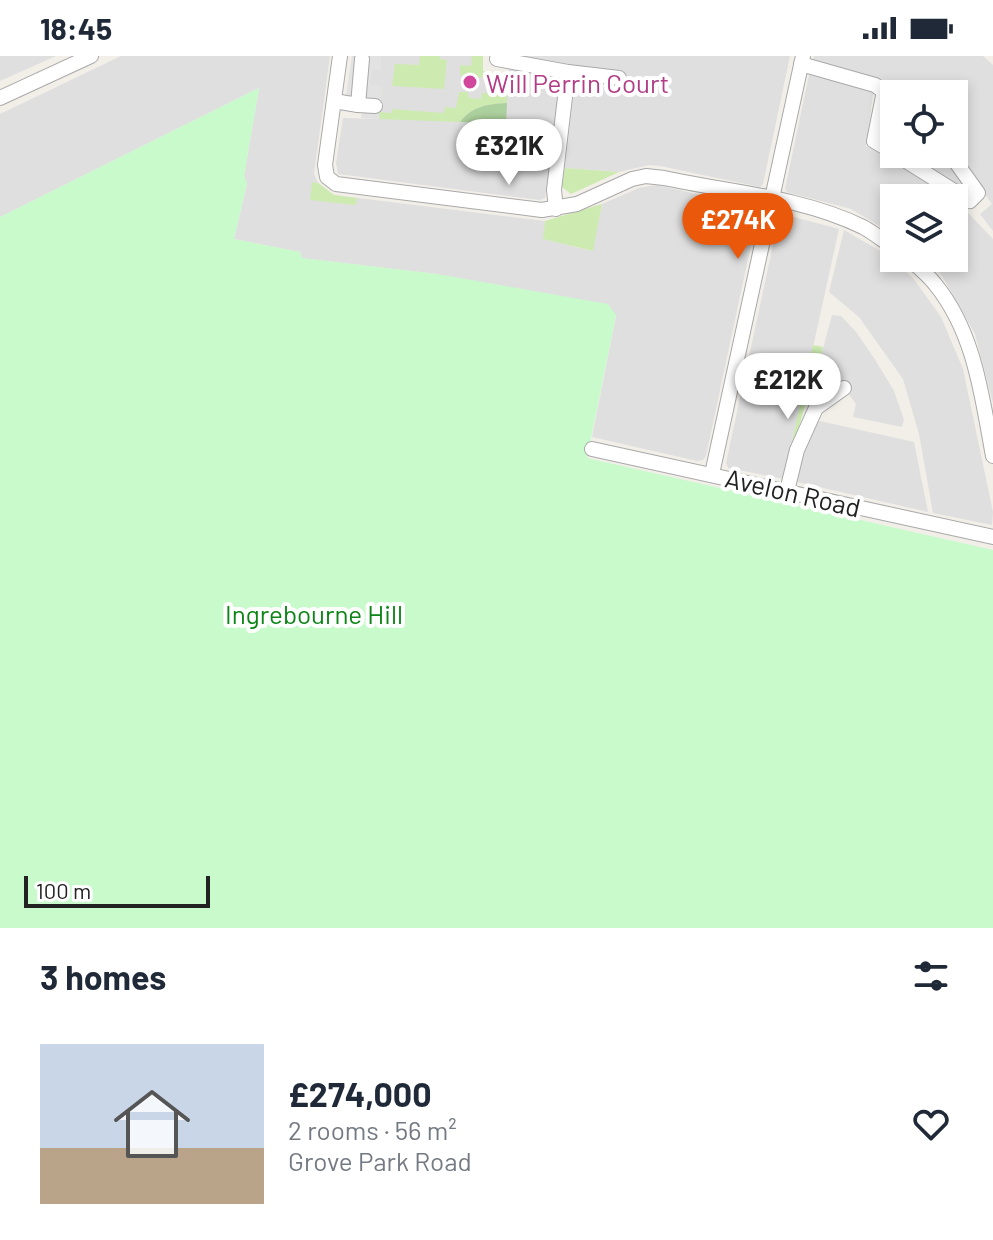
<!DOCTYPE html>
<html lang="en">
<head>
<meta charset="utf-8">
<style>
  :root { --surface:#fff; --page:#f2f2f3; --text:#1f2937; --muted:#747a83; --accent:#ea580c }
  body { margin:0; font-family:Barlow,sans-serif; background:var(--page); color:var(--text); height:100vh; display:flex; flex-direction:column; font-size:30px; white-space:nowrap }
  * { box-sizing:border-box; margin:0 }
  p { font-size:26px; color:var(--muted) }
  .icon { flex:none; width:44px; height:44px; fill:none; stroke:currentColor; stroke-width:2; stroke-linecap:round; stroke-linejoin:round }
  .map { position:relative; height:872px; overflow:hidden }
  .side { display:flex; flex-direction:column; background:var(--surface); flex:1 }
  .side>* { flex:none }
  .buttons { position:absolute; left:880px; top:24px; display:grid; gap:16px }
  .buttons a { display:grid; place-items:center; width:88px; height:88px; border-radius:0px; background:var(--surface); box-shadow:0 4px 12px #0003; font-size:40px }
  .scale { position:absolute; left:24px; bottom:20px; width:186px; box-sizing:border-box; padding-left:8px; border:4px solid #222; border-top:0; font-size:22px; line-height:28px; white-space:nowrap; color:#222; -webkit-text-stroke:6px #fff; paint-order:stroke }
  .price { position:absolute; translate:-50% -68px; padding:0 18px; border-radius:28px; background:#fff; color:#222; font-size:26px; line-height:52px; filter:drop-shadow(0 2px 4px #0008) }
  .price::after { content:''; position:absolute; left:50%; top:48px; width:24px; height:18px; margin-left:-12px; background:inherit; clip-path:polygon(0 0,100% 0,50% 100%) }
  .price.current { background:var(--accent); color:#fff }
  ul { padding:0; list-style:none }
  li { display:flex; align-items:center; gap:24px; height:200px; padding:0 40px }
  li span { display:grid; place-items:center; flex:none; width:224px; height:160px; border-radius:0px; color:#555 }
  li>.icon { margin-inline-start:auto }
  span .icon { width:96px; height:96px; fill:#fffc; stroke-width:1 }
  li b { font-size:34px }
  h2 { display:flex; justify-content:space-between; align-items:center; height:96px; padding:0 40px; font-size:34px }
  .status { display:flex; justify-content:space-between; align-items:center; height:56px; padding:0 40px; background:var(--surface); direction:ltr }
  .status svg { height:22px; fill:currentColor }
  .map>svg:first-child { display:block }
</style>
</head>
<body>
<div class="status"><b>18:45</b><svg viewBox="0 0 49 12"><path d="M0 12V9h3v3zM5 12V6h3v6zM10 12V3h3v9zM15 12V0h3v12zM26 1h20v11H26zM47 4h2v5h-2z"/></svg></div>
<div class="map">
<svg width="993" height="872" viewBox="0 0 993 872">
  <rect width="100%" height="100%" fill="#f2efe9"/>
  <!-- residential -->
  <g fill="#e0dfdf">
    <path d="M 0,0 L 56,0 L 0,25 Z"/>
    <path d="M 121,0 L 330,0 L 314,118 L 318,127 L 334,139 L 545,165 L 544,183 L 592,195 L 602,148 L 639,132 L 657,129 L 754,151 L 758,156 L 706,400 L 703,404 L 697,405 L 592,381 L 616,260 L 437,218 L 301,202 L 300,196 L 234,183 L 247,128 L 244,120 L 259,32 L 0,161 L 0,58 Z"/>
    <path d="M 381,0 L 483,0 L 483,15 L 508,20 L 509,13 L 556,19 L 561,25 L 545,142 L 540,144 L 338,118 L 336,107 L 343,62 L 379,63 L 382,31 L 369,30 L 372,14 L 380,14 Z"/>
    <path d="M 511,0 L 790,0 L 763,128 L 760,131 L 660,110 L 649,109 L 619,116 L 565,112 L 574,34 L 583,28 L 623,33 L 624,17 Z"/>
    <path d="M 814,0 L 983,0 L 993,9 L 993,175 L 980,158 L 992,148 L 954,95 L 954,38 L 895,38 L 812,7 Z"/>
    <path d="M 810,14 L 874,32 L 866,90 L 952,140 L 993,183 L 993,347 L 975,278 L 941,218 L 923,202 L 954,202 L 954,142 L 894,142 L 894,179 L 851,153 L 787,136 L 785,133 Z"/>
    <path d="M 905,98 L 944,98 L 970,136 Z"/>
    <path d="M 782,158 L 839,173 L 784,423 L 728,412 L 726,407 L 779,161 Z"/>
    <path d="M 844,174 L 887,199 L 913,222 L 941,261 L 963,313 L 993,456 L 992,469 L 933,457 L 919,378 L 903,323 L 859,261 L 829,236 Z"/>
    <path d="M 832,259 L 841,260 L 856,276 L 874,302 L 894,335 L 904,364 L 902,371 L 853,361 L 856,348 L 831,314 L 818,311 Z"/>
    <path d="M 820,365 L 914,386 L 928,456 L 793,425 L 809,372 Z"/>
  </g>
  <!-- grass -->
  <g fill="#cdebb0">
    <path d="M 420,0 L 440,0 L 440,3 L 447,4 L 444,33 L 392,30 L 395,8 L 419,9 Z"/>
    <path d="M 472,0 L 483,0 L 483,15 L 508,20 L 507,47 C 488,48 472,50 460,66 L 379,63 L 379,56 L 392,57 L 392,53 L 444,57 L 445,51 L 456,52 L 459,36 L 468,36 L 469,42 L 481,43 L 482,37 L 494,38 L 494,23 L 460,19 L 460,9 L 471,10 Z"/>
    <path d="M 565,112 L 619,116 L 571,138 L 562,131 Z"/>
    <path d="M 312,126 L 318,127 L 334,139 L 357,142 L 356,149 L 310,144 Z"/>
    <path d="M 602,148 L 593,195 L 543,183 L 545,165 Z"/>
    <path d="M 813,289 L 823,291 L 819,311 L 831,314 L 835,331 L 816,346 L 821,327 L 812,325 L 784,423 Z"/>
  </g>
  <!-- forest -->
  <path fill="#add19e" d="M 507,47 L 506,68 L 460,66 C 472,50 488,48 507,47 Z"/>
  <!-- park -->
  <path fill="#c8facc" d="M 259,32 L 244,120 L 247,127 L 234,183 L 300,196 L 302,202 L 437,218 L 608,248 L 616,259 L 587,402 L 993,494 L 993,872 L 0,872 L 0,161 Z"/>
  <!-- parking -->
  <path fill="#e2e2e2" d="M 352,0 L 381,0 L 380,14 L 372,14 L 369,29 L 382,31 L 379,63 L 361,62 L 362,53 L 344,52 Z"/>
  <g fill="none" stroke-linecap="round" stroke-linejoin="round">
    <defs>
      <g id="minor">
        <path d="M 340,0 L 325,109 L 327,121 L 336,128 L 542,154 L 577,148 L 632,123 L 646,120 L 664,122 C 729,136 802,141 863,171 C 874,177 884,185 894,192"/>
        <path d="M 498,0 L 497,3 L 568,16 L 619,22"/>
        <path d="M 801,8 L 875,29 L 894,43"/>
        <path d="M 884,35 L 874,85 L 894,97"/>
        <path d="M 0,42 L 91,0"/>
        <path d="M 334,45 L 358,49 L 362,3"/>
        <path d="M 358,49 L 375,50"/>
        <path d="M 895,98 L 970,145 L 978,137 L 950,98"/>
        <path d="M 556,153 L 554,134 L 568,16"/>
        <path d="M 908,202 C 917,210 928,219 935,228 C 975,277 982,341 993,400"/>
        <path d="M 592,393 L 993,481"/>
        <path d="M 712,418 L 803,0"/>
        <path d="M 787,435 L 797,394 L 816,352 L 844,332"/>
      </g>
    </defs>
    <!-- minor casing -->
    <use href="#minor" stroke="#a9a9a9" stroke-width="16"/>
    <!-- minor -->
    <use href="#minor" stroke="#fff" stroke-width="14"/>
  </g>
  <!-- markers -->
  <circle fill="#d1479c" stroke="#fff" stroke-width="3" cx="470" cy="26" r="8"/>
  <g text-anchor="middle" dominant-baseline="central" stroke-width="8" stroke-linejoin="round" paint-order="stroke">
    <!-- hotel labels -->
    <g font-size="26" fill="#b23c85" stroke="#fff" text-anchor="start">
      <text x="486" y="26">Will Perrin Court</text>
    </g>
    <!-- street labels -->
    <g font-size="26" fill="#222" stroke="#fff">
      <text transform="translate(793 436) rotate(13)">Avelon Road</text>
    </g>
    <!-- park labels -->
    <g font-size="26" fill="#0c8416" stroke="#fff">
      <text x="314" y="557">Ingrebourne Hill</text>
    </g>
  </g>
</svg>
<div class="buttons">
<a><svg class="icon" aria-label="locate" viewBox="0 0 24 24"><circle cx="12" cy="12" r="6"/><path d="M12 2v4M12 18v4M2 12h4M18 12h4"/></svg></a>
<a><svg class="icon" aria-label="layers" viewBox="0 0 24 24"><path d="M12 4l9 5-9 5-9-5zM3 14l9 5 9-5"/></svg></a>
</div>
<div class="scale">100 m</div>
<b class="price" style="left:509px;top:131px">£321K</b>
<b class="price current" style="left:738px;top:205px">£274K</b>
<b class="price" style="left:788px;top:365px">£212K</b>
</div>
<section class="side">
<h2>3 homes<svg class="icon" aria-label="filters" viewBox="0 0 24 24"><path d="M4 7h16M4 17h16"/><circle cx="9" cy="7" r="2"/><circle cx="15" cy="17" r="2"/></svg></h2>
<ul>
<li><span style="background:linear-gradient(#c9d6e8 65%,#b9a48a 0)"><svg class="icon" aria-label="home" viewBox="0 0 24 24"><path d="M3 11l9-7 9 7M6 9v11h12V9"/></svg></span><div><b>£274,000</b><p>2 rooms · 56 m²</p><p>Grove Park Road</p></div><svg class="icon" aria-label="heart" viewBox="0 0 24 24"><path d="M12 20l-8-8c-3-5 5-10 8-4 3-6 11-1 8 4z"/></svg></li>
</ul>
</section>
</body>
</html>
